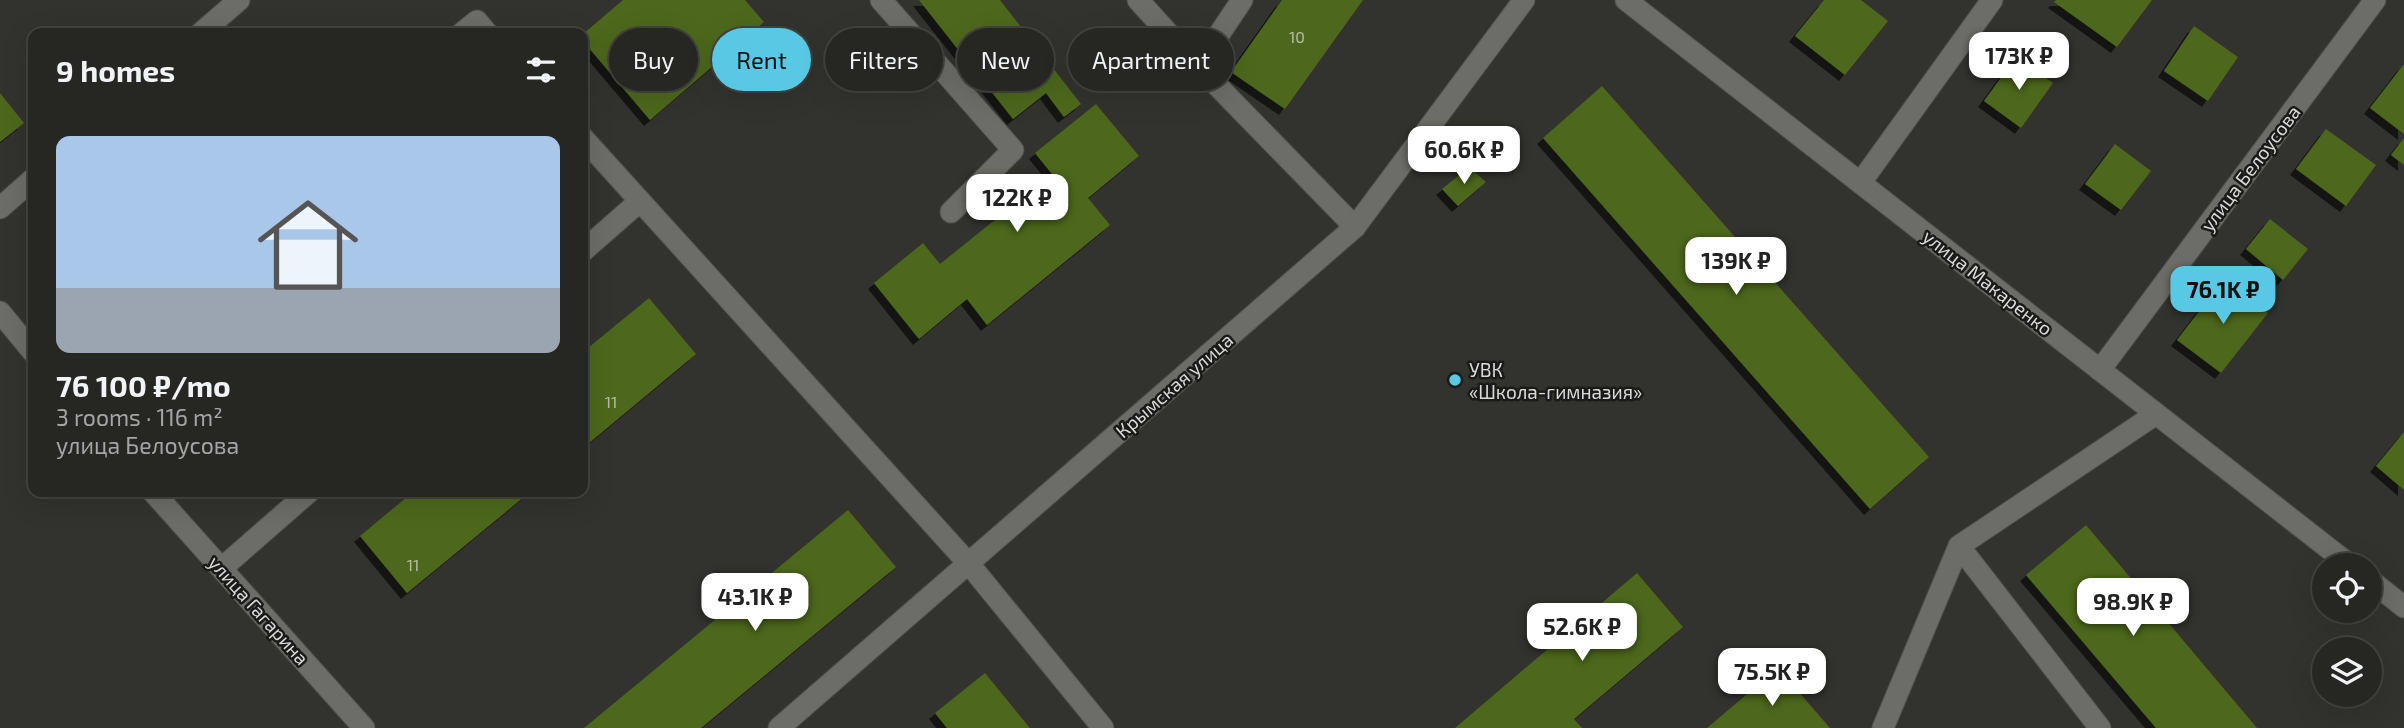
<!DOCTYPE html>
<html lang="en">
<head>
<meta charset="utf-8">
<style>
  :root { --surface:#262622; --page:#32322f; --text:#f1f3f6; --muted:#a4a5a5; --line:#424340; --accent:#59c8e4 }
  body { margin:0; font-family:"Exo 2",sans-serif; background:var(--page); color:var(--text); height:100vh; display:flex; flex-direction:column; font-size:26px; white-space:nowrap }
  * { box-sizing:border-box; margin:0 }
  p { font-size:23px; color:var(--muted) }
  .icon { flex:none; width:38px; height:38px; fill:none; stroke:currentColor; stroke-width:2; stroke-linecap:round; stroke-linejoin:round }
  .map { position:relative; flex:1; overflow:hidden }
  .panel { position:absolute; left:28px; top:28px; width:560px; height:469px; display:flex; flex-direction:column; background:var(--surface); border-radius:14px; box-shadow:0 7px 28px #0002,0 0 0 2px var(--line) }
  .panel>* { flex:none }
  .guide { position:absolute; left:609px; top:28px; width:665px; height:63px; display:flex; gap:14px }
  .controls { position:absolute; left:2312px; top:553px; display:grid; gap:14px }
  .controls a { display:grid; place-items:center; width:70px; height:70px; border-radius:50%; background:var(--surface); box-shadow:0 7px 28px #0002,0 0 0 2px var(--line); font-size:35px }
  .price { position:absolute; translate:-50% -60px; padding:0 16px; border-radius:14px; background:#fff; color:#222; font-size:23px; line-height:46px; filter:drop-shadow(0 2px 4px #0008) }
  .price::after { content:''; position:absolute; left:50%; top:42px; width:21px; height:16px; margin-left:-10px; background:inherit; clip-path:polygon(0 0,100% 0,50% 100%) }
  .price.current { background:var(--accent); color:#111 }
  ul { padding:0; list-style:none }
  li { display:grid; align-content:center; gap:14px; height:371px; padding:0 28px }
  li+li { border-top:2px solid var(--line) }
  li span { display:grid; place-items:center; height:217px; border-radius:14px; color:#555 }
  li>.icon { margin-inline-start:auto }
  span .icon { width:126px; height:126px; fill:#fffc; stroke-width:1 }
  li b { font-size:30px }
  h2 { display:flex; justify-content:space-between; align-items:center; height:84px; padding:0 28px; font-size:30px }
  .pill { padding:0 24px; border-radius:32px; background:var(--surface); box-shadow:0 7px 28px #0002,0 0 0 2px var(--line); font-size:24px; line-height:63px }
  .pill.current { background:var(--accent); color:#111 }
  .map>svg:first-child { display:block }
</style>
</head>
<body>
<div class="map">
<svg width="2404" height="728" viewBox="0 0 2404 728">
  <defs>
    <filter id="shadow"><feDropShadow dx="-6" dy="6" stdDeviation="0" flood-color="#0009"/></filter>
  </defs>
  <rect width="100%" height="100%" fill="#32322e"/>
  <!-- building -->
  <g fill="#4d671b" filter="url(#shadow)">
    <path d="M 623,0 L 745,0 L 764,22 L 650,120 L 583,41 L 583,34 Z"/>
    <path d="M 919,0 L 1000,0 L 1081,104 L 1064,117 L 1046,93 L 1013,119 Z"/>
    <path d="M 1282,0 L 1363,0 L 1285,109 L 1231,72 Z"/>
    <path d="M 1824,0 L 1861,0 L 1888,21 L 1845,75 L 1795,36 Z"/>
    <path d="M 2056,0 L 2152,0 L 2117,47 L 2054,2 Z"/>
    <path d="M 2194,26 L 2238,57 L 2208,101 L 2164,71 Z"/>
    <path d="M 2016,57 L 2053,83 L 2021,128 L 1984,101 Z"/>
    <path d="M 2404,64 L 2404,134 L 2370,108 Z"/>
    <path d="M 1602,86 L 1929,457 L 1870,509 L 1543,138 Z"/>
    <path d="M 0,93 L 24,123 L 0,142 Z"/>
    <path d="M 1096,104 L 1139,156 L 1088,198 L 1110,225 L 987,325 L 967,299 L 919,339 L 874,283 L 923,243 L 940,264 L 1052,174 L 1035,153 Z"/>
    <path d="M 2326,129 L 2376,165 L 2346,206 L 2296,169 Z"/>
    <path d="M 2404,138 L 2404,165 L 2391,155 Z"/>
    <path d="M 2115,144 L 2151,171 L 2121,210 L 2085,184 Z"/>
    <path d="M 1469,167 L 1486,182 L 1458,206 L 1442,189 Z"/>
    <path d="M 2270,219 L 2308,249 L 2283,280 L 2246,249 Z"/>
    <path d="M 2224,279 L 2268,313 L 2221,373 L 2177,340 Z"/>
    <path d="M 649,298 L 696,354 L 583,448 L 583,352 Z"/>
    <path d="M 2404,432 L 2404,490 L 2376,466 Z"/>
    <path d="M 413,492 L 530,492 L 407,593 L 360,536 Z"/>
    <path d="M 848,510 L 896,567 L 701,728 L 584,728 Z"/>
    <path d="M 2086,525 L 2257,728 L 2156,728 L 2026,575 Z"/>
    <path d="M 1637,573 L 1683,627 L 1574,719 L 1582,728 L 1455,728 Z"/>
    <path d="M 1778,668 L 1830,728 L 1707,728 Z"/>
    <path d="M 985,673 L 1030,728 L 947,728 L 935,713 Z"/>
  </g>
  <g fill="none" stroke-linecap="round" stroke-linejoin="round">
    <defs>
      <g id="minor">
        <path d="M 881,0 L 1013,150 L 951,212"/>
        <path d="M 1138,0 L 1198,66 L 1355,227"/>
        <path d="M 1626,0 L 2350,565"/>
        <path d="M 201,33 L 239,0"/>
        <path d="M 462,33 L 477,21 L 487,33"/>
        <path d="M 1198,66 L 1242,0"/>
        <path d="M 583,138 L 969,564 L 1103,728"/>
        <path d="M 1861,182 L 1992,0"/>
        <path d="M 0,208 L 33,179"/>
        <path d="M 583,251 L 640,201"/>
        <path d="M 0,312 L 33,352"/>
        <path d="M 2100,370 L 2375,0"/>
        <path d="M 153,492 L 364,728"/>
        <path d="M 1959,546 L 2100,728"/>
        <path d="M 222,568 L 309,492"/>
        <path d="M 2370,580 L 2404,607"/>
        <path d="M 779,728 L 1355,227 L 1524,0"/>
        <path d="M 1883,728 L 1959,546 L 2156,414"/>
      </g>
    </defs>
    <!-- minor casing -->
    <use href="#minor" stroke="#50504c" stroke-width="23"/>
    <!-- minor -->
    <use href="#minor" stroke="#6c6c68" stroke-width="21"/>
  </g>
  <!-- markers -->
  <circle fill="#59c8e4" stroke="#1a1a18" stroke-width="2.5" cx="1455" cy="380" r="7"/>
  <g text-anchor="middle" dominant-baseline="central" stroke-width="5" stroke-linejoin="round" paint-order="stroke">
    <!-- number labels -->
    <g font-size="16" fill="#b7bda8">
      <text x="1297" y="36">10</text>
      <text x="611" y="401">11</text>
      <text x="413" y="564">11</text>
    </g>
    <!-- street labels -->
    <g font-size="19" fill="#dadad7" stroke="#1a1a18">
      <text transform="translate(2250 168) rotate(-53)">улица Белоусова</text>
      <text transform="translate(1988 282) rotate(38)">улица Макаренко</text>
      <text transform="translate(1174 385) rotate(-41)">Крымская улица</text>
      <text transform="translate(259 610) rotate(48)">улица Гагарина</text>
    </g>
    <!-- poi labels -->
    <g font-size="19" fill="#dadad7" stroke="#1a1a18" text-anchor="start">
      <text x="1469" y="369">УВК<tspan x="1469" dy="22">«Школа-гимназия»</tspan></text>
    </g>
  </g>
</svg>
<div class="controls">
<a><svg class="icon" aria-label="locate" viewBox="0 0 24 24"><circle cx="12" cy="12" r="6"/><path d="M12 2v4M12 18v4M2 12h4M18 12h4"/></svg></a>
<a><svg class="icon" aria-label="layers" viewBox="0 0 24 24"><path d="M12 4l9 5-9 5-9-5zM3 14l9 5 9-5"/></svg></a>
</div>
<b class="price" style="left:2019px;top:92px">173K ₽</b>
<b class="price" style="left:1464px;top:186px">60.6K ₽</b>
<b class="price" style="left:1017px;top:234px">122K ₽</b>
<b class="price" style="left:1736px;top:297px">139K ₽</b>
<b class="price current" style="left:2223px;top:326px">76.1K ₽</b>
<b class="price" style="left:755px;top:633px">43.1K ₽</b>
<b class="price" style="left:2133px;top:638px">98.9K ₽</b>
<b class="price" style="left:1582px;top:663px">52.6K ₽</b>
<b class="price" style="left:1772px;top:708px">75.5K ₽</b>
<div class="guide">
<a class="pill">Buy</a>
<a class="pill current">Rent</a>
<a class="pill">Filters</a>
<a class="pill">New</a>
<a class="pill">Apartment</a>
</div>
<section class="panel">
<h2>9 homes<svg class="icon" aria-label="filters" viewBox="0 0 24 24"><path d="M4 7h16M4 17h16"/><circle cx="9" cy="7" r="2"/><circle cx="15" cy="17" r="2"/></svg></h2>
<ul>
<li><span style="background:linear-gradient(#a9c7e8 70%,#9aa5b1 0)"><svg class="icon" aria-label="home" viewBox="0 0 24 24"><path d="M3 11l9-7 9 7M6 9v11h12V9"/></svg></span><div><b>76 100 ₽/mo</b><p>3 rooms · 116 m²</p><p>улица Белоусова</p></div></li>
</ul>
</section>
</div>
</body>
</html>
